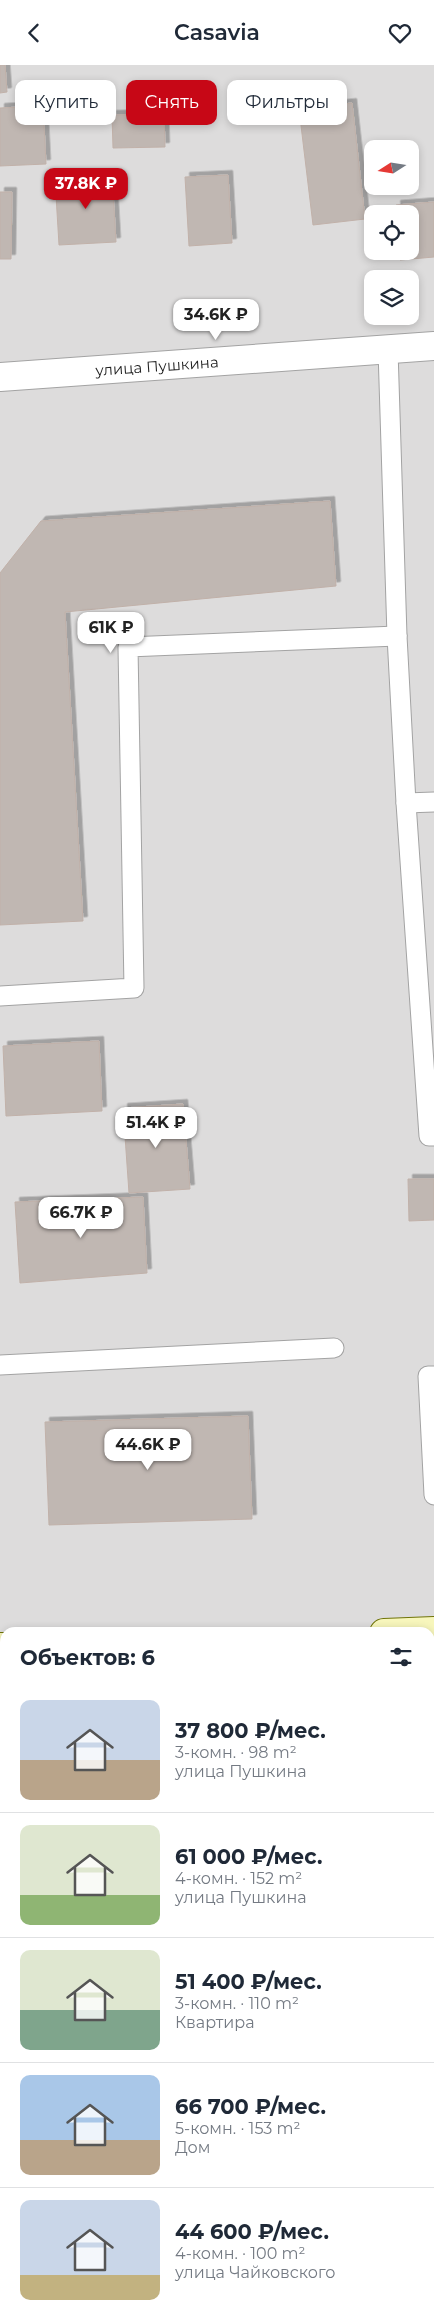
<!DOCTYPE html>
<html lang="ru">
<head>
<meta charset="utf-8">
<style>
  :root { --surface:#fff; --page:#f2f2f3; --text:#1f2937; --muted:#747a83; --line:#e0e1e3; --accent:#c70716 }
  body { margin:0; font-family:Montserrat,sans-serif; background:var(--page); color:var(--text); height:100vh; display:flex; flex-direction:column; font-size:19px; white-space:nowrap }
  * { box-sizing:border-box; margin:0 }
  p { font-size:16px; color:var(--muted) }
  .icon { flex:none; width:28px; height:28px; fill:none; stroke:currentColor; stroke-width:2; stroke-linecap:round; stroke-linejoin:round }
  .map { position:relative; flex:1; overflow:hidden }
  .side { position:absolute; left:0px; top:1562px; width:435px; height:696px; display:flex; flex-direction:column; background:var(--surface); border-radius:15px 15px 0 0; box-shadow:0 2px 8px #0003 }
  .side>* { flex:none }
  .banner { position:absolute; left:15px; top:15px; width:405px; height:45px; display:flex; gap:10px }
  .needle { width:32px; rotate:258deg }
  .fabs { position:absolute; left:364px; top:75px; display:grid; gap:10px }
  .fabs a { display:grid; place-items:center; width:55px; height:55px; border-radius:10px; background:var(--surface); box-shadow:0 2px 8px #0003; font-size:25px }
  .price { position:absolute; translate:-50% -42px; padding:0 11px; border-radius:10px; background:#fff; color:#222; font-size:16px; line-height:32px; filter:drop-shadow(0 1px 2px #0008) }
  .price::after { content:''; position:absolute; left:50%; top:30px; width:15px; height:11px; margin-left:-8px; background:inherit; clip-path:polygon(0 0,100% 0,50% 100%) }
  .price.selected { background:var(--accent); color:#fff }
  ul { padding:0; list-style:none }
  li { display:flex; align-items:center; gap:15px; height:125px; padding:0 20px }
  li+li { border-top:1px solid var(--line) }
  li span { display:grid; place-items:center; flex:none; width:140px; height:100px; border-radius:10px; color:#555 }
  li>.icon { margin-inline-start:auto }
  span .icon { width:60px; height:60px; fill:#fffc; stroke-width:1 }
  li b { font-size:21px }
  h2 { display:flex; justify-content:space-between; align-items:center; height:60px; padding:0 20px; font-size:21px }
  .pill { padding:0 18px; border-radius:10px; background:var(--surface); box-shadow:0 2px 8px #0003; font-size:18px; line-height:45px }
  .pill.selected { background:var(--accent); color:#fff }
  header { display:flex; justify-content:space-between; align-items:center; height:65px; padding:0 20px; background:var(--surface); font-size:22px; font-weight:600 }
  .map>svg:first-child { display:block }
</style>
</head>
<body>
<header><svg class="icon" aria-label="back" viewBox="0 0 24 24"><path d="M15 5l-7 7 7 7"/></svg>Casavia<svg class="icon" aria-label="heart" viewBox="0 0 24 24"><path d="M12 20l-8-8c-3-5 5-10 8-4 3-6 11-1 8 4z"/></svg></header>
<div class="map">
<svg width="434" height="2258" viewBox="0 0 434 2258">
  <defs>
    <filter id="shadow"><feDropShadow dx="4.5" dy="-4.5" stdDeviation="0" flood-color="#0004"/></filter>
  </defs>
  <rect width="100%" height="100%" fill="#f0ece6"/>
  <!-- residential -->
  <path fill="#dddcdc" fill-rule="evenodd" d="M 0,0 L 434,0 L 434,2258 L 11,2258 L 11,2254 L 430,2254 L 430,1568 L 5,1568 L 5,2134 L 0,2026 ZM 372,84 L 410,84 L 410,121 L 372,121 ZM 372,149 L 410,149 L 410,186 L 372,186 ZM 372,214 L 410,214 L 410,251 L 372,251 Z"/>
  <!-- industrial -->
  <rect fill="#e8d8e7" x="430" y="1900" width="4" height="277"/>
  <!-- building -->
  <g fill="#c0b7b2" stroke="#c1b1a9" filter="url(#shadow)">
    <path d="M 0,0 L 5,0 L 7,27 L 0,28 Z"/>
    <path d="M 352,38 L 365,154 L 313,160 L 299,44 Z"/>
    <path d="M 43,41 L 46,99 L 0,101 L 0,43 Z"/>
    <path d="M 164,49 L 165,82 L 113,83 L 112,50 Z"/>
    <path d="M 112,110 L 116,177 L 59,180 L 55,114 Z"/>
    <path d="M 228,110 L 232,178 L 189,181 L 185,112 Z"/>
    <path d="M 0,127 L 12,127 L 11,194 L 0,194 Z"/>
    <path d="M 434,137 L 434,192 L 400,195 L 400,186 L 410,186 L 410,149 L 397,149 L 396,140 Z"/>
    <path d="M 330,436 L 336,521 L 65,547 L 83,856 L 0,860 L 0,508 L 41,456 Z"/>
    <path d="M 99,976 L 102,1046 L 6,1051 L 3,981 Z"/>
    <path d="M 183,1039 L 190,1124 L 129,1128 L 123,1043 Z"/>
    <path d="M 408,1114 L 434,1114 L 434,1155 L 409,1156 Z"/>
    <path d="M 143,1132 L 147,1208 L 20,1218 L 15,1137 Z"/>
    <path d="M 248,1351 L 252,1454 L 49,1460 L 45,1357 Z"/>
    <path d="M 430,1648 L 434,1648 L 434,1762 L 430,1763 Z"/>
    <rect x="92" y="2254" width="315" height="4"/>
  </g>
  <g fill="none" stroke-linecap="round" stroke-linejoin="round">
    <defs>
      <g id="service">
        <path d="M 388,285 L 397,571 L 406,738 L 429,1071 L 434,1071"/>
        <path d="M 406,738 L 434,737"/>
        <path d="M 0,931 L 134,923 L 128,582 L 397,571"/>
        <path d="M 0,1300 L 334,1283"/>
        <path d="M 434,1311 L 428,1311 L 434,1430"/>
        <path d="M 430,1803 L 434,1803"/>
        <path d="M 0,1823 L 5,1822"/>
      </g>
      <path id="minor" d="M 0,312 L 434,281"/>
      <g id="secondary">
        <path d="M 384,1568 L 434,1566"/>
        <path d="M 0,1582 L 5,1582"/>
      </g>
    </defs>
    <!-- service casing -->
    <use href="#service" stroke="#a3a3a3" stroke-width="21"/>
    <!-- minor casing -->
    <use href="#minor" stroke="#a3a3a3" stroke-width="30"/>
    <!-- secondary casing -->
    <use href="#secondary" stroke="#707409" stroke-width="30"/>
    <!-- service -->
    <use href="#service" stroke="#fff" stroke-width="19"/>
    <!-- minor -->
    <use href="#minor" stroke="#fff" stroke-width="28"/>
    <!-- secondary -->
    <use href="#secondary" stroke="#f7f6bc" stroke-width="28"/>
  </g>
  <g text-anchor="middle" dominant-baseline="central" stroke-width="4.5" stroke-linejoin="round" paint-order="stroke">
    <!-- street labels -->
    <g font-size="15" fill="#1f1f1f" stroke="#fff">
      <text transform="translate(157 301) rotate(-4)">улица Пушкина</text>
    </g>
  </g>
</svg>
<div class="fabs">
<a><svg class="needle" viewBox="-14 -14 28 28"><path d="M0-13l5 13h-10z" fill="#e53935"/><path d="M0 13l5-13h-10z" fill="#747a83"/></svg></a>
<a><svg class="icon" aria-label="locate" viewBox="0 0 24 24"><circle cx="12" cy="12" r="6"/><path d="M12 2v4M12 18v4M2 12h4M18 12h4"/></svg></a>
<a><svg class="icon" aria-label="layers" viewBox="0 0 24 24"><path d="M12 4l9 5-9 5-9-5zM3 14l9 5 9-5"/></svg></a>
</div>
<b class="price selected" style="left:86px;top:145px">37.8K ₽</b>
<b class="price" style="left:216px;top:276px">34.6K ₽</b>
<b class="price" style="left:111px;top:589px">61K ₽</b>
<b class="price" style="left:156px;top:1084px">51.4K ₽</b>
<b class="price" style="left:81px;top:1174px">66.7K ₽</b>
<b class="price" style="left:148px;top:1406px">44.6K ₽</b>
<div class="banner">
<a class="pill">Купить</a>
<a class="pill selected">Снять</a>
<a class="pill">Фильтры</a>
</div>
<section class="side">
<h2>Объектов: 6<svg class="icon" aria-label="filters" viewBox="0 0 24 24"><path d="M4 7h16M4 17h16"/><circle cx="9" cy="7" r="2"/><circle cx="15" cy="17" r="2"/></svg></h2>
<ul>
<li><span style="background:linear-gradient(#c9d6e8 60%,#b9a48a 0)"><svg class="icon" aria-label="home" viewBox="0 0 24 24"><path d="M3 11l9-7 9 7M6 9v11h12V9"/></svg></span><div><b>37 800 ₽/мес.</b><p>3-комн. · 98 m²</p><p>улица Пушкина</p></div></li>
<li><span style="background:linear-gradient(#dfe7d0 70%,#8fb573 0)"><svg class="icon" aria-label="home" viewBox="0 0 24 24"><path d="M3 11l9-7 9 7M6 9v11h12V9"/></svg></span><div><b>61 000 ₽/мес.</b><p>4-комн. · 152 m²</p><p>улица Пушкина</p></div></li>
<li><span style="background:linear-gradient(#dfe7d0 60%,#7fa58c 0)"><svg class="icon" aria-label="home" viewBox="0 0 24 24"><path d="M3 11l9-7 9 7M6 9v11h12V9"/></svg></span><div><b>51 400 ₽/мес.</b><p>3-комн. · 110 m²</p><p>Квартира</p></div></li>
<li><span style="background:linear-gradient(#a9c7e8 65%,#b9a48a 0)"><svg class="icon" aria-label="home" viewBox="0 0 24 24"><path d="M3 11l9-7 9 7M6 9v11h12V9"/></svg></span><div><b>66 700 ₽/мес.</b><p>5-комн. · 153 m²</p><p>Дом</p></div></li>
<li><span style="background:linear-gradient(#c9d6e8 75%,#c2b280 0)"><svg class="icon" aria-label="home" viewBox="0 0 24 24"><path d="M3 11l9-7 9 7M6 9v11h12V9"/></svg></span><div><b>44 600 ₽/мес.</b><p>4-комн. · 100 m²</p><p>улица Чайковского</p></div></li>
</ul>
</section>
</div>
</body>
</html>
